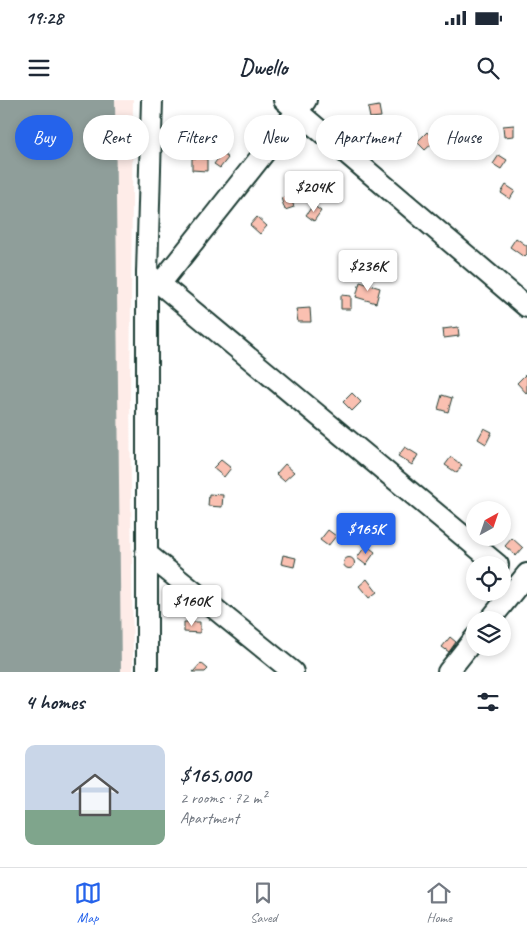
<!DOCTYPE html>
<html lang="en">
<head>
<meta charset="utf-8">
<style>
  :root { --surface:#fff; --page:#f6f6f7; --text:#1f2937; --muted:#747a83; --line:#e0e1e3; --accent:#2563eb }
  body { margin:0; font-family:Caveat,sans-serif; background:var(--page); color:var(--text); height:100vh; display:flex; flex-direction:column; font-size:19px; white-space:nowrap }
  * { box-sizing:border-box; margin:0 }
  p { font-size:16px; color:var(--muted) }
  .icon { flex:none; width:28px; height:28px; fill:none; stroke:currentColor; stroke-width:2; stroke-linecap:round; stroke-linejoin:round }
  .map { position:relative; height:572px; overflow:hidden }
  .drawer { display:flex; flex-direction:column; background:var(--surface); flex:1 }
  .drawer>* { flex:none }
  .guide { position:absolute; left:15px; top:15px; width:498px; height:45px; display:flex; gap:10px }
  .needle { width:32px; rotate:40deg }
  .fabs { position:absolute; left:466px; top:401px; display:grid; gap:10px }
  .fabs a { display:grid; place-items:center; width:45px; height:45px; border-radius:50%; background:var(--surface); box-shadow:0 2px 8px #0003; font-size:25px }
  .price { position:absolute; translate:-50% -42px; padding:0 11px; border-radius:5px; background:#fff; color:#222; font-size:16px; line-height:32px; filter:drop-shadow(0 1px 2px #0008) }
  .price::after { content:''; position:absolute; left:50%; top:30px; width:15px; height:11px; margin-left:-8px; background:inherit; clip-path:polygon(0 0,100% 0,50% 100%) }
  .price.current { background:var(--accent); color:#fff }
  ul { padding:0; list-style:none }
  li { display:flex; align-items:center; gap:15px; height:125px; padding:0 25px }
  li span { display:grid; place-items:center; flex:none; width:140px; height:100px; border-radius:10px; color:#555 }
  li>.icon { margin-inline-start:auto }
  span .icon { width:60px; height:60px; fill:#fffc; stroke-width:1 }
  li b { font-size:21px }
  h2 { display:flex; justify-content:space-between; align-items:center; height:60px; padding:0 25px; font-size:21px }
  .chip { padding:0 18px; border-radius:22px; background:var(--surface); box-shadow:0 2px 8px #0003; font-size:18px; line-height:45px }
  .chip.current { background:var(--accent); color:#fff }
  .status { display:flex; justify-content:space-between; align-items:center; height:35px; padding:0 25px; background:var(--surface); direction:ltr }
  .status svg { height:14px; fill:currentColor }
  header { display:flex; justify-content:space-between; align-items:center; height:65px; padding:0 25px; background:var(--surface); font-size:22px; font-weight:600 }
  .tabs { display:flex; justify-content:space-around; align-items:center; height:70px; border-top:1px solid var(--line); background:var(--surface); font-size:14px; color:var(--muted) }
  .tabs a { display:grid; justify-items:center; gap:2px }
  .tabs .current { color:var(--accent) }
  .map>svg:first-child { display:block }
</style>
</head>
<body>
<div class="status"><b>19:28</b><svg viewBox="0 0 49 12"><path d="M0 12V9h3v3zM5 12V6h3v6zM10 12V3h3v9zM15 12V0h3v12zM26 1h20v11H26zM47 4h2v5h-2z"/></svg></div>
<header><svg class="icon" aria-label="menu" viewBox="0 0 24 24"><path d="M4 6h16M4 12h16M4 18h16"/></svg>Dwello<svg class="icon" aria-label="search" viewBox="0 0 24 24"><circle cx="10" cy="10" r="6"/><path d="M15 15l6 6"/></svg></header>
<div class="map">
<svg width="527" height="572" viewBox="0 0 527 572">
  <rect width="100%" height="100%" fill="#fff"/>
  <filter id="ink" filterUnits="userSpaceOnUse"><feTurbulence type="fractalNoise" baseFrequency=".02" numOctaves="2"/><feDisplacementMap in="SourceGraphic" scale="10" xChannelSelector="R" yChannelSelector="G"/><feConvolveMatrix kernelMatrix="1 2 1 2 8 2 1 2 1" color-interpolation-filters="sRGB"/></filter>
  <g filter="url(#ink)">
    <!-- built -->
    <path fill="#feece8" d="M 0,0 L 133,0 L 130,296 L 133,572 L 0,572 Z"/>
    <g fill="none" stroke-linecap="round" stroke-linejoin="round">
      <!-- runway -->
      <path stroke="#8f9e9a" stroke-width="124" d="M 53,0 L 59,572"/>
    </g>
    <!-- building -->
    <g fill="#fac0b1" stroke="#1f3d34">
      <path d="M 379,6 L 381,17 L 370,18 L 368,8 Z"/>
      <path d="M 514,25 L 514,36 L 504,37 L 503,26 Z"/>
      <path d="M 427,32 L 435,41 L 425,50 L 417,42 Z"/>
      <path d="M 222,53 L 228,58 L 220,68 L 214,64 Z"/>
      <path d="M 499,55 L 507,60 L 501,69 L 493,64 Z"/>
      <path d="M 192,58 L 207,59 L 207,71 L 192,70 Z"/>
      <path d="M 506,85 L 515,91 L 510,99 L 501,93 Z"/>
      <path d="M 290,95 L 294,107 L 285,110 L 281,98 Z"/>
      <path d="M 313,105 L 321,111 L 314,121 L 306,115 Z"/>
      <path d="M 257,117 L 267,126 L 260,134 L 250,125 Z"/>
      <path d="M 516,138 L 527,146 L 527,154 L 524,157 L 510,147 Z"/>
      <path d="M 360,182 L 380,188 L 376,203 L 356,197 Z"/>
      <path d="M 341,195 L 351,196 L 351,209 L 341,209 Z"/>
      <path d="M 310,208 L 311,222 L 298,222 L 296,209 Z"/>
      <path d="M 458,227 L 459,236 L 444,238 L 443,229 Z"/>
      <path d="M 525,275 L 527,278 L 527,294 L 517,283 Z"/>
      <path d="M 352,293 L 361,302 L 352,311 L 343,302 Z"/>
      <path d="M 442,295 L 452,298 L 448,312 L 438,309 Z"/>
      <path d="M 484,328 L 492,332 L 486,344 L 478,339 Z"/>
      <path d="M 405,347 L 418,355 L 412,365 L 398,356 Z"/>
      <path d="M 451,357 L 462,365 L 457,373 L 445,365 Z"/>
      <path d="M 221,360 L 231,368 L 224,377 L 213,368 Z"/>
      <path d="M 285,364 L 294,372 L 284,381 L 276,374 Z"/>
      <path d="M 209,394 L 223,395 L 222,407 L 208,406 Z"/>
      <path d="M 388,424 L 392,429 L 387,434 L 382,430 Z"/>
      <path d="M 328,430 L 336,436 L 328,446 L 320,440 Z"/>
      <path d="M 512,438 L 523,448 L 516,456 L 505,446 Z"/>
      <path d="M 366,445 L 375,452 L 366,465 L 357,458 Z"/>
      <path d="M 283,455 L 296,458 L 294,467 L 281,464 Z"/>
      <circle cx="349" cy="463" r="5.5"/>
      <path d="M 367,479 L 377,492 L 369,498 L 359,486 Z"/>
      <path d="M 184,522 L 200,522 L 200,533 L 184,532 Z"/>
      <path d="M 450,537 L 456,542 L 449,552 L 442,547 Z"/>
      <path d="M 201,563 L 208,569 L 205,572 L 193,572 Z"/>
    </g>
    <g fill="none" stroke-linecap="round" stroke-linejoin="round">
      <defs>
        <g id="street">
          <path d="M 284,0 L 527,207"/>
          <path d="M 147,173 L 498,465"/>
          <path d="M 160,184 L 306,0"/>
          <path d="M 146,453 L 293,572"/>
          <path d="M 490,520 L 527,474"/>
          <path d="M 147,572 L 147,173 L 152,0"/>
          <path d="M 448,572 L 475,538"/>
        </g>
      </defs>
      <!-- street casing -->
      <use href="#street" stroke="#1f3d34" stroke-width="24"/>
      <!-- street -->
      <use href="#street" stroke="#fff" stroke-width="20"/>
    </g>
  </g>
</svg>
<div class="fabs">
<a><svg class="needle" viewBox="-14 -14 28 28"><path d="M0-13l5 13h-10z" fill="#e53935"/><path d="M0 13l5-13h-10z" fill="#747a83"/></svg></a>
<a><svg class="icon" aria-label="locate" viewBox="0 0 24 24"><circle cx="12" cy="12" r="6"/><path d="M12 2v4M12 18v4M2 12h4M18 12h4"/></svg></a>
<a><svg class="icon" aria-label="layers" viewBox="0 0 24 24"><path d="M12 4l9 5-9 5-9-5zM3 14l9 5 9-5"/></svg></a>
</div>
<b class="price" style="left:314px;top:113px">$204K</b>
<b class="price" style="left:368px;top:192px">$236K</b>
<b class="price current" style="left:366px;top:455px">$165K</b>
<b class="price" style="left:192px;top:527px">$160K</b>
<div class="guide">
<a class="chip current">Buy</a>
<a class="chip">Rent</a>
<a class="chip">Filters</a>
<a class="chip">New</a>
<a class="chip">Apartment</a>
<a class="chip">House</a>
</div>
</div>
<section class="drawer">
<h2>4 homes<svg class="icon" aria-label="filters" viewBox="0 0 24 24"><path d="M4 7h16M4 17h16"/><circle cx="9" cy="7" r="2"/><circle cx="15" cy="17" r="2"/></svg></h2>
<ul>
<li><span style="background:linear-gradient(#c9d6e8 65%,#7fa58c 0)"><svg class="icon" aria-label="home" viewBox="0 0 24 24"><path d="M3 11l9-7 9 7M6 9v11h12V9"/></svg></span><div><b>$165,000</b><p>2 rooms · 72 m²</p><p>Apartment</p></div></li>
</ul>
</section>
<nav class="tabs">
<a class="current"><svg class="icon" aria-label="map" viewBox="0 0 24 24"><path d="M3 6l6-2 6 2 6-2v14l-6 2-6-2-6 2zM9 4v14M15 6v14"/></svg>Map</a>
<a><svg class="icon" aria-label="saved" viewBox="0 0 24 24"><path d="M7 4h10v16l-5-4-5 4z"/></svg>Saved</a>
<a><svg class="icon" aria-label="home" viewBox="0 0 24 24"><path d="M3 11l9-7 9 7M6 9v11h12V9"/></svg>Home</a>
</nav>
</body>
</html>
